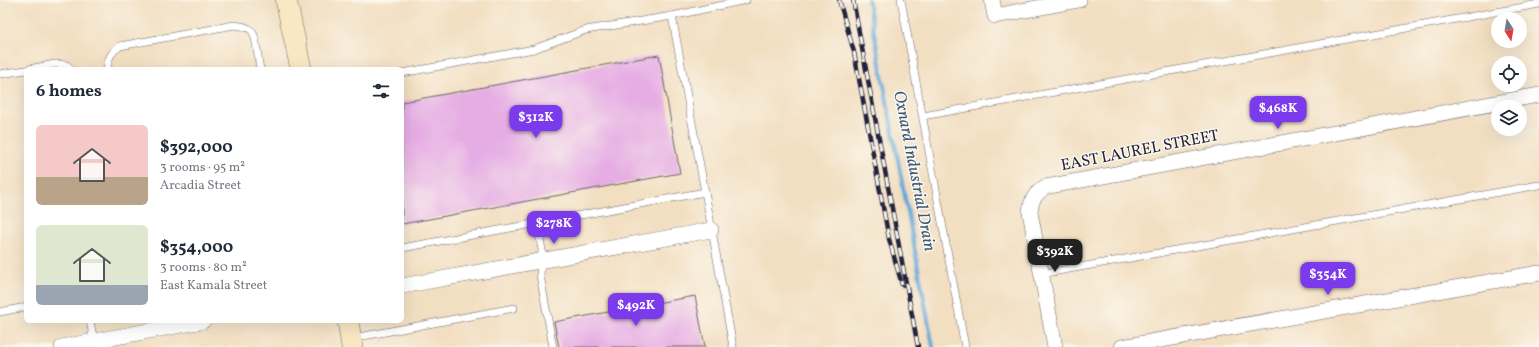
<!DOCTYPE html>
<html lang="en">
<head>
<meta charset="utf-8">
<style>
  :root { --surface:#fff; --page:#f6f6f7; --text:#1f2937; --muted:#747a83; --accent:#7c3aed }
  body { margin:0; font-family:Vollkorn,serif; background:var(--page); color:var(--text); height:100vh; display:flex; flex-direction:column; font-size:15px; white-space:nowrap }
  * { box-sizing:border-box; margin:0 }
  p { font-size:13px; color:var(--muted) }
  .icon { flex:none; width:22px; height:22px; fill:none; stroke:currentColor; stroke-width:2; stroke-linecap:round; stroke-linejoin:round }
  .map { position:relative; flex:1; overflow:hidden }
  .side { position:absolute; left:24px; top:67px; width:380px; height:256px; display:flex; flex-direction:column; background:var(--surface); border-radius:6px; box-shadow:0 4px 16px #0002 }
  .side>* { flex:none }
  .needle { width:26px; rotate:169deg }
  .buttons { position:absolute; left:1491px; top:12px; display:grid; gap:8px }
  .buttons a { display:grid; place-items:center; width:36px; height:36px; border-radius:50%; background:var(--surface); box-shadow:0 4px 16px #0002; font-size:20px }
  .price { position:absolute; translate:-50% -34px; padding:0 9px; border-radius:8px; background:var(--accent); color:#fff; font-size:13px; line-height:26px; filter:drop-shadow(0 1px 2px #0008) }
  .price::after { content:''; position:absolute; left:50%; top:24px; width:12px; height:9px; margin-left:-6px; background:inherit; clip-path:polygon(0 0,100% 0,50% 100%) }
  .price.on { background:#222; color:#fff }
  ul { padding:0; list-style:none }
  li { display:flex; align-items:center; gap:12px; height:100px; padding:0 12px }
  li span { display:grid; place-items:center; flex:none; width:112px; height:80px; border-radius:6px; color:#555 }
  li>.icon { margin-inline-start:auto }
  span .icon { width:48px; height:48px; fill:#fffc; stroke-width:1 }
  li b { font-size:17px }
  h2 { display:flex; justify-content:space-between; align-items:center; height:48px; padding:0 12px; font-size:17px }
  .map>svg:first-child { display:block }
</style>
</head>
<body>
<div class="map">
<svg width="1539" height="347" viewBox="0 0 1539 347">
  <rect width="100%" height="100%" fill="#fbf7ec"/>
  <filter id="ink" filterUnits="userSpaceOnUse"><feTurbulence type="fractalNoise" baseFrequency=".025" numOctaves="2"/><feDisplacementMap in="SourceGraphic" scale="8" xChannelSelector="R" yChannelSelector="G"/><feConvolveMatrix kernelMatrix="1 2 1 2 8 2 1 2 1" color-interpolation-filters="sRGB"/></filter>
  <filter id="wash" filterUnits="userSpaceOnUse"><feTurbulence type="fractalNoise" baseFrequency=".012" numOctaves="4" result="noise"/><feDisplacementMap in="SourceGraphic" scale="16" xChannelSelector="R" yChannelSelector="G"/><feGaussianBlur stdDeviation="0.9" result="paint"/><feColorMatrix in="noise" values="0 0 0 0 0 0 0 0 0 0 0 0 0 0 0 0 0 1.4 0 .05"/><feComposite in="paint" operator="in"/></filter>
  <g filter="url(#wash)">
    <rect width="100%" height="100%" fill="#f2dec0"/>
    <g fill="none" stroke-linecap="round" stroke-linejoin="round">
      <!-- stream -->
      <path stroke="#63a8d8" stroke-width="4" d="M 868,0 L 933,347"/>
    </g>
    <g id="blocks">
      <!-- building -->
      <g fill="#e6ade4">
        <path d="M 659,55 L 680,173 L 402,224 L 402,102 Z"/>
        <path d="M 695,296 L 705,347 L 559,347 L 554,322 Z"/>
      </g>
    </g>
  </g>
  <g filter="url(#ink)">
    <use href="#blocks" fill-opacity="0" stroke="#6b646a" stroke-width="1"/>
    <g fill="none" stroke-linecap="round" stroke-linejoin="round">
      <defs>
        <g id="lane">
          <path d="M 901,0 L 965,347"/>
          <path d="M 672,16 L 746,0"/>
          <path d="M 29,69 L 55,64 L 67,65 L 71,69"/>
          <path d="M 107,69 C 108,58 111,52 120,46 L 234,25 C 240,26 248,26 252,31 C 257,38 258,60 260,69"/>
          <path d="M 402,73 L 534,49 L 586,30 L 672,16 L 705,192 L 402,248"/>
          <path d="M 0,74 L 26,70"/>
          <path d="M 923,116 L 1539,4"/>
          <path d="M 705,192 L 733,347"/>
          <path d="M 537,223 L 542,250 L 540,275 L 553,347"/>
          <path d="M 1041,274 L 1539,185"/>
          <path d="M 0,312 L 26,307"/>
          <path d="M 90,321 L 94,341"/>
          <path d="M 353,338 L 514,308"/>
        </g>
        <g id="street">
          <path d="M 992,0 L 995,16 L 1079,0"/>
          <path d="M 402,286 L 711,230"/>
          <path d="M 62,347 L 203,321"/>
          <path d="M 1055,347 L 1030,212 C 1031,200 1035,194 1045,187 L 1539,95"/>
          <path d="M 1122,347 L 1539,273"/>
        </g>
        <g id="secondary">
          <path d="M 286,0 L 301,69"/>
          <path d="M 348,321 L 352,347"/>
        </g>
      </defs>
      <!-- lane casing -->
      <use href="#lane" stroke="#6b646a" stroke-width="8"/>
      <!-- street casing -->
      <use href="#street" stroke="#6b646a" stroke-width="16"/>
      <!-- secondary casing -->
      <use href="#secondary" stroke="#6b646a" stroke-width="22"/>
      <!-- lane -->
      <use href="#lane" stroke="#fff" stroke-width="7"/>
      <!-- street -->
      <use href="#street" stroke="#fff" stroke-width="15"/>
      <!-- secondary -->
      <use href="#secondary" stroke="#fae7c3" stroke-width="21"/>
      <defs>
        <g id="rail">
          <path d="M 839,0 L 854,52 L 889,239 L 902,285"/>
          <path d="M 853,0 L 918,347"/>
        </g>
      </defs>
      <!-- rail casing -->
      <use href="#rail" stroke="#22223b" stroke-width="4.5"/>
      <!-- rail -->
      <use href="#rail" stroke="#fbf7ec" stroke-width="3" stroke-dasharray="9" stroke-linecap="butt"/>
    </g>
  </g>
  <g text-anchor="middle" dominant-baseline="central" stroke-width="3" stroke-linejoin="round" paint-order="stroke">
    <!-- street labels -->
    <g font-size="16" fill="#22223b" stroke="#fbf7ec">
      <text transform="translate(1140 151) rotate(-11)">EAST LAUREL STREET</text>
    </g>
    <!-- water labels -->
    <g font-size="17" font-style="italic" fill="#3c587a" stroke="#fbf7ec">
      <text transform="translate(914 171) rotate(79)">Oxnard Industrial Drain</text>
    </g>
  </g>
</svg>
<div class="buttons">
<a><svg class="needle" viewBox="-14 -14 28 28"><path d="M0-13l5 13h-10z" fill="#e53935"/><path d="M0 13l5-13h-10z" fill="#747a83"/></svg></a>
<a><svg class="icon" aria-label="locate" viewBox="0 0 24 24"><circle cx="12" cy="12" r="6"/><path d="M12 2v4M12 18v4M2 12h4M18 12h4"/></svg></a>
<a><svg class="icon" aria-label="layers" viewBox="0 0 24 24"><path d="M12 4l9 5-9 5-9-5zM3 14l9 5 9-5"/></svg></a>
</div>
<b class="price" style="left:1278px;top:130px">$468K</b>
<b class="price" style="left:536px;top:139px">$312K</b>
<b class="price" style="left:554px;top:245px">$278K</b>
<b class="price on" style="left:1055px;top:273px">$392K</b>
<b class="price" style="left:1328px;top:296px">$354K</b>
<b class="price" style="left:636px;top:327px">$492K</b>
<section class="side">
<h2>6 homes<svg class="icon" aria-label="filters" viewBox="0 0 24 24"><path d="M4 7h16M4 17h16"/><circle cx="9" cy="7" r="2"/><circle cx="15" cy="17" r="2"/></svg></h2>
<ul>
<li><span style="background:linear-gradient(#f6c9c9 65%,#b9a48a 0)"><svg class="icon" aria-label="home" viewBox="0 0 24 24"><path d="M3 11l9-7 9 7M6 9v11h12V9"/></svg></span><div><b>$392,000</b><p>3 rooms · 95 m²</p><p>Arcadia Street</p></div></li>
<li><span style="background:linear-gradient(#dfe7d0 75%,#9aa5b1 0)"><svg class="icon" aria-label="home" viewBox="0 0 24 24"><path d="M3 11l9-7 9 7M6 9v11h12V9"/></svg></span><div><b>$354,000</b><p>3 rooms · 80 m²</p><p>East Kamala Street</p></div></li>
</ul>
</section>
</div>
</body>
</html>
